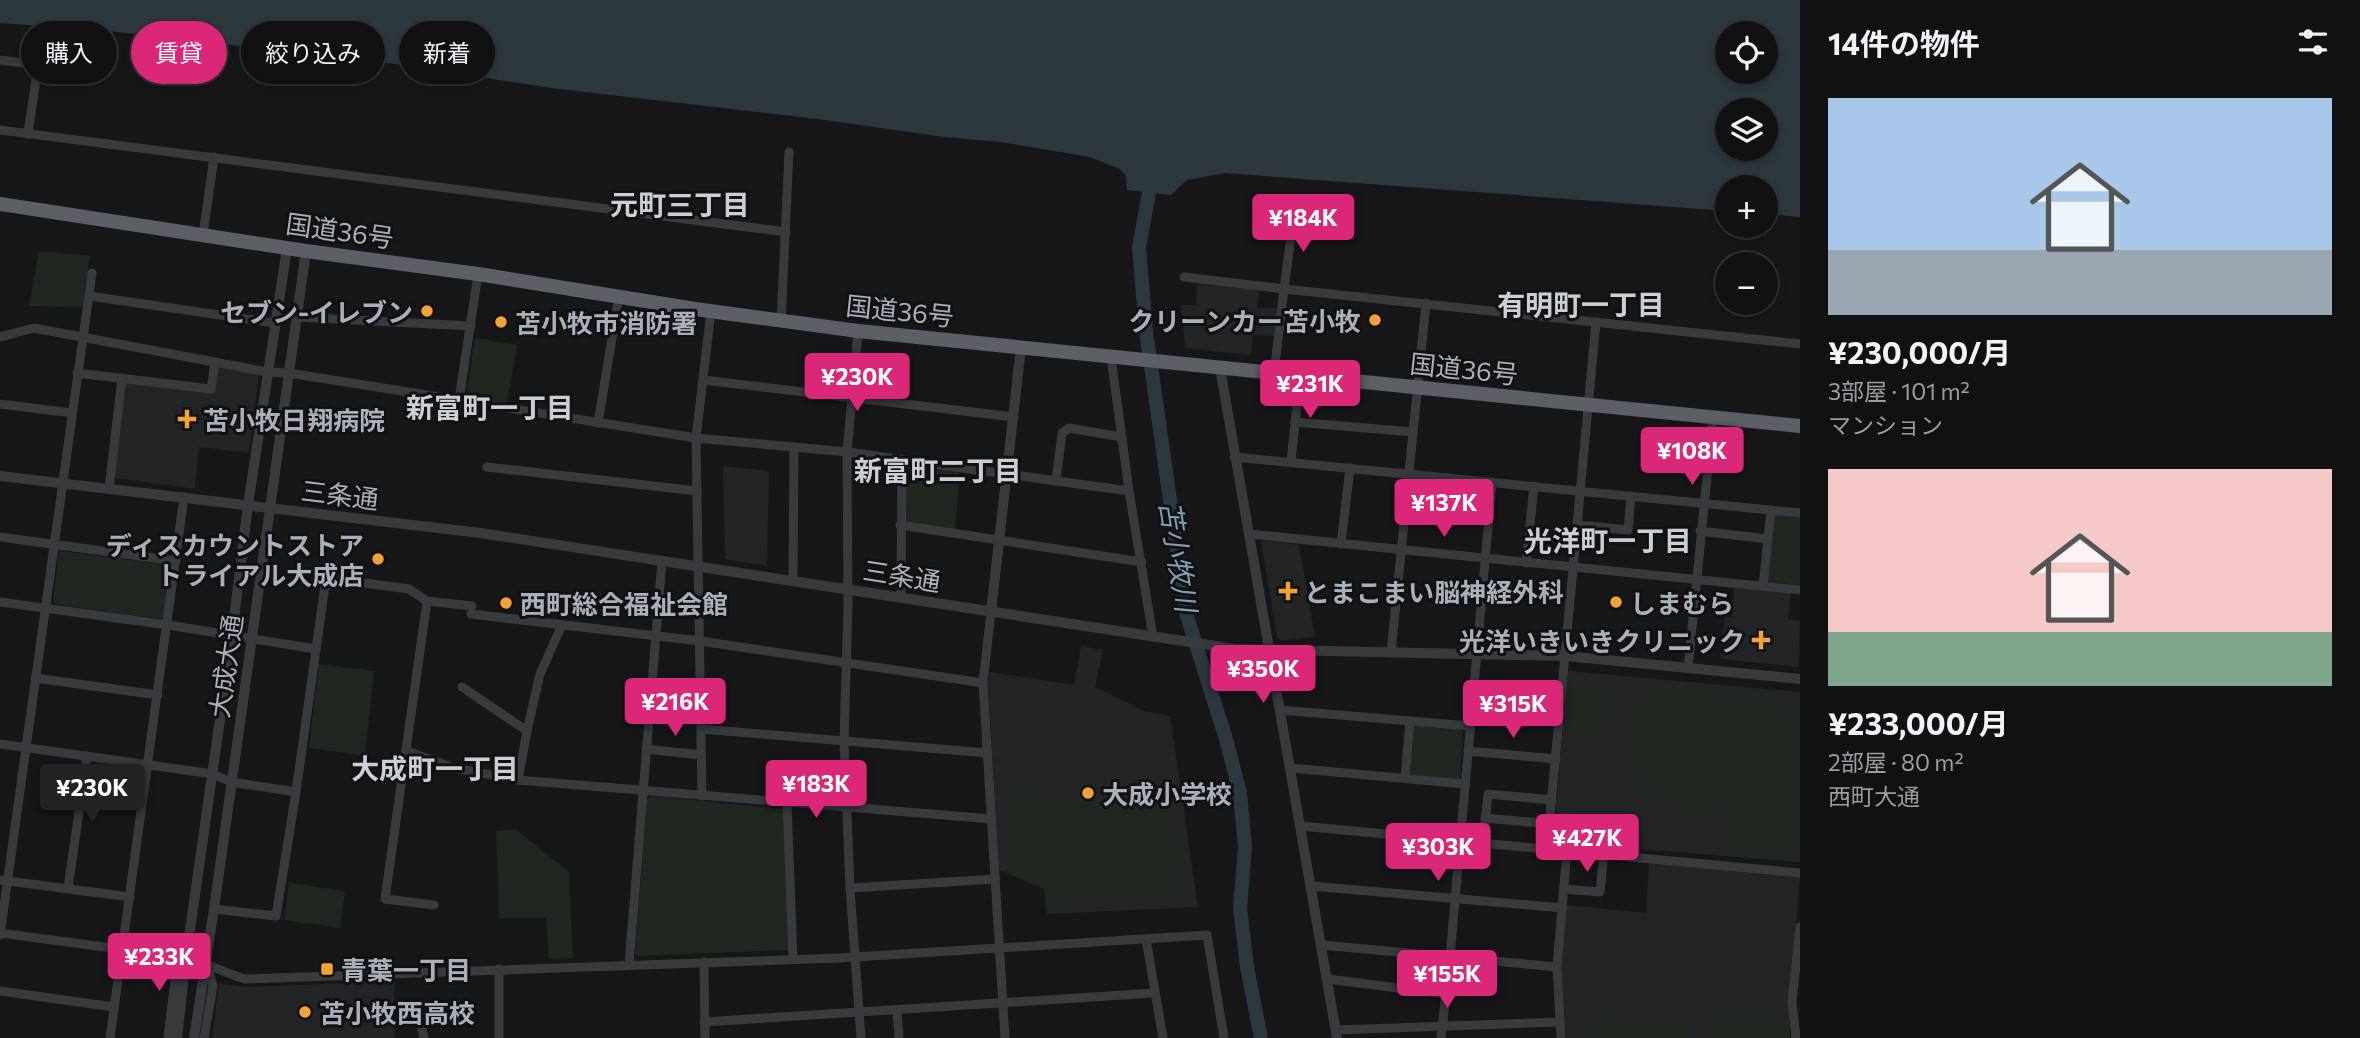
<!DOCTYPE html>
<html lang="ja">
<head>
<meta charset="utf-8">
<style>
  :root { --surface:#111113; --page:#1e1f21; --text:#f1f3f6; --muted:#9c9da0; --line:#303133; --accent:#db2777 }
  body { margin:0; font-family:Commissioner,"Noto Sans JP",sans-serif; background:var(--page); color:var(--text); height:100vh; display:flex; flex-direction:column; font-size:26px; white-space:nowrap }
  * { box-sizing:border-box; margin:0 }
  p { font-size:23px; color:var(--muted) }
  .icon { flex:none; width:38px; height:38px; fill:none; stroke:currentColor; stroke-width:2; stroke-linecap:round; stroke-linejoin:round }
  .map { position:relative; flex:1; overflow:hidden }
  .sheet { display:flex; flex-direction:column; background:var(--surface); width:560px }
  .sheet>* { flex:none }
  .banner { position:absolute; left:21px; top:21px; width:665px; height:63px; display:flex; gap:14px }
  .fabs { position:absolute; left:1715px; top:21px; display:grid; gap:14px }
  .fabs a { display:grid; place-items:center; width:63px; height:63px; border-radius:50%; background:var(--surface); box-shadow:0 4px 10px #0003,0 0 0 2px var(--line); font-size:35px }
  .price { position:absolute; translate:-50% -60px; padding:0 16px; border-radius:7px; background:var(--accent); color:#fff; font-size:23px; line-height:46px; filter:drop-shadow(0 2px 4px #0008) }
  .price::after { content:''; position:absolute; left:50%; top:42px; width:21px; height:16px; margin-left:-10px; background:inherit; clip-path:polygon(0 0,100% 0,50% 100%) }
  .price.selected { background:#222; color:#fff }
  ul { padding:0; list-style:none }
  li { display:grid; align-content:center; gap:14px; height:371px; padding:0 28px }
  li span { display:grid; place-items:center; height:217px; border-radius:0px; color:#555 }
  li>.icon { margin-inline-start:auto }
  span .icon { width:126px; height:126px; fill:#fffc; stroke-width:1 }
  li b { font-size:30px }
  h2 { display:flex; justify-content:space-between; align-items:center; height:84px; padding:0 28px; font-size:30px }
  .chip { padding:0 24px; border-radius:32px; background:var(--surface); box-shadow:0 4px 10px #0003,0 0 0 2px var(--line); font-size:24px; line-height:63px }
  .chip.selected { background:var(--accent); color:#fff }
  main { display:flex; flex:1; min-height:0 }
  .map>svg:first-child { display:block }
</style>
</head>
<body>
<main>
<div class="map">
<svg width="1800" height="1038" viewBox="0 0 1800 1038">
  <rect width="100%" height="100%" fill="#171719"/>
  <!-- built -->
  <g fill="#232426">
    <path d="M 1197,284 L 1259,290 L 1257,308 L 1278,308 L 1274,336 L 1253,335 L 1251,355 L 1185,348 L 1181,305 L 1196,305 Z"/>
    <path d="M 217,368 L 259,374 L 249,453 L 199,447 L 195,489 L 114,478 L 126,382 L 213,392 Z"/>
    <path d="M 723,466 L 769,471 L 767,566 L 725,559 Z"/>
    <path d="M 1261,540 L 1299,545 L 1315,637 L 1281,641 L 1277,637 Z"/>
    <path d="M 1734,587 L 1791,592 L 1788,619 L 1800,621 L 1799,667 L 1720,659 L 1725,617 L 1732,617 Z"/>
    <path d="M 1081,646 L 1103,650 L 1095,687 L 1145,711 L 1170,716 L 1198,907 L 1047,914 L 1044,889 L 999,870 L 988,683 L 990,672 L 1074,685 Z"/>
    <path d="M 1568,671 L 1800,692 L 1800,862 L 1553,842 Z"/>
    <path d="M 1649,863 L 1800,878 L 1789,1016 L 1790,1038 L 1566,1038 L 1561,965 L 1566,905 L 1646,913 Z"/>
    <path d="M 394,981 L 395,1038 L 212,1038 L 219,984 L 251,987 Z"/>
  </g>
  <!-- green -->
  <g fill="#1f2720">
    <path d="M 39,251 L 90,256 L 82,307 L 29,306 Z"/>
    <path d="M 475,338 L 517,345 L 507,403 L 466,397 Z"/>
    <path d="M 908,464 L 956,471 L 960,475 L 955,528 L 953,531 L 908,524 L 905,521 L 905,467 Z"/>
    <path d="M 1776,514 L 1800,517 L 1800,585 L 1769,582 L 1767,580 L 1773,517 Z"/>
    <path d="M 61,551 L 168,565 L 170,568 L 164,616 L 160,619 L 55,604 L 53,601 L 59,553 Z"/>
    <path d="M 319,664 L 374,671 L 365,756 L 309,748 Z"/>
    <path d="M 1569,691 L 1606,694 L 1603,733 L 1566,730 Z"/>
    <path d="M 1656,691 L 1780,702 L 1800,721 L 1793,853 L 1790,857 L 1723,851 L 1726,815 L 1684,811 L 1684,805 L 1652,802 L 1653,792 L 1632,790 L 1640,713 L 1633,710 Z"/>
    <path d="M 1413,725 L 1460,729 L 1463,733 L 1460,778 L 1458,780 L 1408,774 Z"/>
    <path d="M 1020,790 L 1074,807 L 1091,799 L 1167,806 L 1184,878 L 1169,895 L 1049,902 L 1048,888 L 1007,870 L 1005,804 Z"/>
    <path d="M 651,796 L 784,809 L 788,950 L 638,956 L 635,953 L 647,799 Z"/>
    <path d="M 515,829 L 569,872 L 573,958 L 549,959 L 546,918 L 499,918 L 496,831 Z"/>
    <path d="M 289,883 L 345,891 L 340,928 L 284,920 Z"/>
    <path d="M 1787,1016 L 1787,1038 L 1709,1038 L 1709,1019 Z"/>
    <path d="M 1596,1018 L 1676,1024 L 1695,1038 L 1582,1038 Z"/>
  </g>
  <!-- water -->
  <path fill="#2d383e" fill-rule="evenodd" d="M 0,0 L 1800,0 L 1800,217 L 1766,214 L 1766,187 L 1727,187 L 1727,211 L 1225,173 L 1187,180 L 1171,195 L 1127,190 L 1126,176 L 1120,169 L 1090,157 L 1001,142 L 944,137 L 818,119 L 551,88 L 403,65 L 101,30 L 0,23 ZM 1727,33 L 1766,33 L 1766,72 L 1727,72 ZM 1727,110 L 1766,110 L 1766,149 L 1727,149 Z"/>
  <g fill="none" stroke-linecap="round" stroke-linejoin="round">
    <!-- river -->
    <path stroke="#2d383e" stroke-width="14" d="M 1149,193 L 1139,247 L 1146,331 L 1186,613 L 1226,739 L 1240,793 L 1245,847 L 1240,908 L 1247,967 L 1261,1038"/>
    <!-- minor -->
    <g stroke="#383a3e" stroke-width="9">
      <path d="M 0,60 L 38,65 L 28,134"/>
      <path d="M 0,130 L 786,232"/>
      <path d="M 203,235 L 214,157"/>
      <path d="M 1184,277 L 1284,289 L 1294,215"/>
      <path d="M 89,296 L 275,323"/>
      <path d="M 296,317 L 471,326"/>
      <path d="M 781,322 L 789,152"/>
      <path d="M 858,331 L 847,452 L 848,605 L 844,741 L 850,888 L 861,1038"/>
      <path d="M 0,337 L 34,328 L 267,372 L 289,373 L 696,438 L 847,452 L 1129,491"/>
      <path d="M 1111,357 L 1129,491 L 1153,637"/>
      <path d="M 77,373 L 211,389 L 215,363"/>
      <path d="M 1274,373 L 1284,289 L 1800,344"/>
      <path d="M 703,380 L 1014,417"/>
      <path d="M 459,400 L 478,274"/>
      <path d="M 0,404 L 72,413"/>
      <path d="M 1295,422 L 1413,432"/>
      <path d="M 598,423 L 619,296"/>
      <path d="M 1234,457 L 1800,513"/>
      <path d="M 1291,461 L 1300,376"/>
      <path d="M 487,467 L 697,491"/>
      <path d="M 1056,481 L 1062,433 L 1069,428 L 1122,437"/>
      <path d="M 109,489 L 122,378"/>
      <path d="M 1406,507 L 1489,516"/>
      <path d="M 900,525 L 1142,562"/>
      <path d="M 1578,525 L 1628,530 L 1631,496"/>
      <path d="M 1700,531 L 1768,539"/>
      <path d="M 1249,534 L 1800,590"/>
      <path d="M 0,537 L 176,561"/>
      <path d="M 1341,544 L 1350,468"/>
      <path d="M 1526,563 L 1534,486"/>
      <path d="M 793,581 L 794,447"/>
      <path d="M 1763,586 L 1771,510"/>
      <path d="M 901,598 L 902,460"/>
      <path d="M 0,602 L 168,625 L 316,649"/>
      <path d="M 991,612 L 983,683 L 1005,1038"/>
      <path d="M 471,614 L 700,641 L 983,683"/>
      <path d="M 1391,653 L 1426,303"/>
      <path d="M 1688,668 L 1713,417"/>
      <path d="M 35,678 L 158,695"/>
      <path d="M 462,687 L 527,731"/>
      <path d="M 1472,706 L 1560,713"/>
      <path d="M 650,710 L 701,714"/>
      <path d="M 1280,710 L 1470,726"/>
      <path d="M 701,729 L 988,753"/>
      <path d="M 0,744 L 213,774 L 231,782 L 296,792"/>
      <path d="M 646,749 L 701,755"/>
      <path d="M 407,751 L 454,768 L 518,780 L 992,819"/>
      <path d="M 1468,751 L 1556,759"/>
      <path d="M 1291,768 L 1465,784"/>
      <path d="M 1405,778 L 1410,721"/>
      <path d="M 518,780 L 527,731 L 540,674 L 562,625"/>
      <path d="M 702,796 L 696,438 L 711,311"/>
      <path d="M 787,803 L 793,959"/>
      <path d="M 1485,818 L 1550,824"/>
      <path d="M 1301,826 L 1800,873"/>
      <path d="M 1483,842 L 1488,794 L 1552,800"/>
      <path d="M 1547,848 L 1596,322"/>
      <path d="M 0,880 L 130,897"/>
      <path d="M 1311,886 L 1563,908"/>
      <path d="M 68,888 L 87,756"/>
      <path d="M 850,888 L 995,879"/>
      <path d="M 1564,889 L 1600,892 L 1604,853"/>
      <path d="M 434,905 L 385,899 L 427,601 L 472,606"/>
      <path d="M 214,909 L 276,916 L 296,792 L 326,578 L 409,589 L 427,601"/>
      <path d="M 0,933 L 186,958 C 207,963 225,973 245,979 L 839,958 L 1207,935 L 1224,1038"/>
      <path d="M 0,935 L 92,273"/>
      <path d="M 1146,939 L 1163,1038"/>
      <path d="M 1322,945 L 1557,967"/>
      <path d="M 704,962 L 705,1038"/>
      <path d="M 629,964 L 662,561"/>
      <path d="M 499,969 L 499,1038"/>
      <path d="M 1327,979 L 1446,994"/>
      <path d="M 0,991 L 114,1007"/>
      <path d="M 897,1011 L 899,1038"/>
      <path d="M 704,1022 L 1154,993"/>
      <path d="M 421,1024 L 424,1038"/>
      <path d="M 1336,1030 L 1560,1022"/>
      <path d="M 110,1038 L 184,497"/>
      <path d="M 168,1038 L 175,980 L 184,962"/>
      <path d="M 204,1038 L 213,986 L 207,965"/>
      <path d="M 1441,1038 L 1450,957 L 1492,482"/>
      <path d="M 1561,1038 L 1557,967 L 1567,850"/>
      <path d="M 1796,1038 L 1792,1002 L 1800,927"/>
    </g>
    <!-- tertiary -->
    <g stroke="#383a3e" stroke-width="10">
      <path d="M 1220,368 L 1337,1038"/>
      <path d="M 0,476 L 480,533 L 1235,649 L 1566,656 L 1800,679"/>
      <path d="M 991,612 L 1021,347"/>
      <path d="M 177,1038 L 186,958 L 232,635 L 248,505 L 287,248"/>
      <path d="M 194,1038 L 214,909 L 306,251"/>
    </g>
    <!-- trunk -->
    <path stroke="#5c6066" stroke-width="14" d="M 0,204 L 306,251 L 478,274 L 695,309 L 858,331 L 1800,426"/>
  </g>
  <!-- markers -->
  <g fill="#f2a236" stroke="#121214" stroke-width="2.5">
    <circle cx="427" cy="311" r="7"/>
    <circle cx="1375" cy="320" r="7"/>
    <circle cx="501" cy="322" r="7"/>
    <path d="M183.5 408.5h7v7h7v7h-7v7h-7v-7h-7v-7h7z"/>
    <circle cx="378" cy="559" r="7"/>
    <path d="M1284.5 580.5h7v7h7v7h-7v7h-7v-7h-7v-7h7z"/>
    <circle cx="1616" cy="602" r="7"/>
    <circle cx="506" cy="603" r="7"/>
    <path d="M1757.5 629.5h7v7h7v7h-7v7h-7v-7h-7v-7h7z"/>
    <circle cx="1088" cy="793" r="7"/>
    <rect x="320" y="962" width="14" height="14" rx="3.5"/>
    <circle cx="305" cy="1012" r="7"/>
  </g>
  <g text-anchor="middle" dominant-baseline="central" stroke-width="6" stroke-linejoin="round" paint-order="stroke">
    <!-- street labels -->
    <g font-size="26" fill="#a9b0b9" stroke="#121214">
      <text transform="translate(340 230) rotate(8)">国道36号</text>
      <text transform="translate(900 310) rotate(6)">国道36号</text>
      <text transform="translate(1464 368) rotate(6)">国道36号</text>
      <text transform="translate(340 494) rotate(7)">三条通</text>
      <text transform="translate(902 575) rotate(9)">三条通</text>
      <text transform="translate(225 666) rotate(-82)">大成大通</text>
    </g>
    <!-- poi labels -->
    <g font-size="26" font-weight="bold" fill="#a9b0b9" stroke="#121214" text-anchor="start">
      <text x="413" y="311" text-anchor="end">セブン-イレブン</text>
      <text x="1361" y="320" text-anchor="end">クリーンカー苫小牧</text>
      <text x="515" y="322">苫小牧市消防署</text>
      <text x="203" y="419">苫小牧日翔病院</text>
      <text x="364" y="544" text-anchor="end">ディスカウントストア<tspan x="364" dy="30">トライアル大成店</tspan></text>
      <text x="1304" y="591">とまこまい脳神経外科</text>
      <text x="1630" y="602">しまむら</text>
      <text x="520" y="603">西町総合福祉会館</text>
      <text x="1745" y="640" text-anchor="end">光洋いきいきクリニック</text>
      <text x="1102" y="793">大成小学校</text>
      <text x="341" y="969">青葉一丁目</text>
      <text x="319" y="1012">苫小牧西高校</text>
    </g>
    <!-- neighbourhood labels -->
    <g font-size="28" font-weight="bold" fill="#caced5" stroke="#121214">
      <text x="680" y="204">元町三丁目</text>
      <text x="1581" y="304">有明町一丁目</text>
      <text x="490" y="407">新富町一丁目</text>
      <text x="938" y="470">新富町二丁目</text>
      <text x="1608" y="540">光洋町一丁目</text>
      <text x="435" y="768">大成町一丁目</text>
    </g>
    <!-- water labels -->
    <g font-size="28" font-style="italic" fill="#81a1b4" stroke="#121214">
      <text transform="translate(1179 556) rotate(81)">苫小牧川</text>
    </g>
  </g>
</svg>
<div class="fabs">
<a><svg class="icon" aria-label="locate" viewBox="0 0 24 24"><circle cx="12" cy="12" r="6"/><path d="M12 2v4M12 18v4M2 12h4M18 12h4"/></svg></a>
<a><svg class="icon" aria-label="layers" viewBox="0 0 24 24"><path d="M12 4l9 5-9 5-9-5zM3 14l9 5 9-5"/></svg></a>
<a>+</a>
<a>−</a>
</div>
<b class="price" style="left:1303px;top:254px">¥184K</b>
<b class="price" style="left:857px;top:413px">¥230K</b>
<b class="price" style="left:1310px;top:420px">¥231K</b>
<b class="price" style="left:1692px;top:487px">¥108K</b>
<b class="price" style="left:1444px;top:539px">¥137K</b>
<b class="price" style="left:1263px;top:705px">¥350K</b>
<b class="price" style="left:675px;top:738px">¥216K</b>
<b class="price" style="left:1513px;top:740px">¥315K</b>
<b class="price" style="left:816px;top:820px">¥183K</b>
<b class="price selected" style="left:92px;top:824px">¥230K</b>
<b class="price" style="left:1587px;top:874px">¥427K</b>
<b class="price" style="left:1438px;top:883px">¥303K</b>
<b class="price" style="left:159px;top:993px">¥233K</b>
<b class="price" style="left:1447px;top:1010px">¥155K</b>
<div class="banner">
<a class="chip">購入</a>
<a class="chip selected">賃貸</a>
<a class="chip">絞り込み</a>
<a class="chip">新着</a>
</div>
</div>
<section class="sheet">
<h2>14件の物件<svg class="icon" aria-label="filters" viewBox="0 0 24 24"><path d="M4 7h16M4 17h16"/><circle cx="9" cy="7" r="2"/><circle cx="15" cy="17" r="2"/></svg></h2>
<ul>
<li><span style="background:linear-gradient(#a9c7e8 70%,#9aa5b1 0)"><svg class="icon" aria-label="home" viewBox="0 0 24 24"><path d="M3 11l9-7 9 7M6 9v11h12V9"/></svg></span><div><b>¥230,000/月</b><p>3部屋 · 101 m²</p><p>マンション</p></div></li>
<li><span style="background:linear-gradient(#f6c9c9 75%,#7fa58c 0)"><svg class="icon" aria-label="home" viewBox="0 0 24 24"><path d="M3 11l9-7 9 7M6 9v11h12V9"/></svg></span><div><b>¥233,000/月</b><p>2部屋 · 80 m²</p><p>西町大通</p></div></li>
</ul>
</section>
</main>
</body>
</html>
